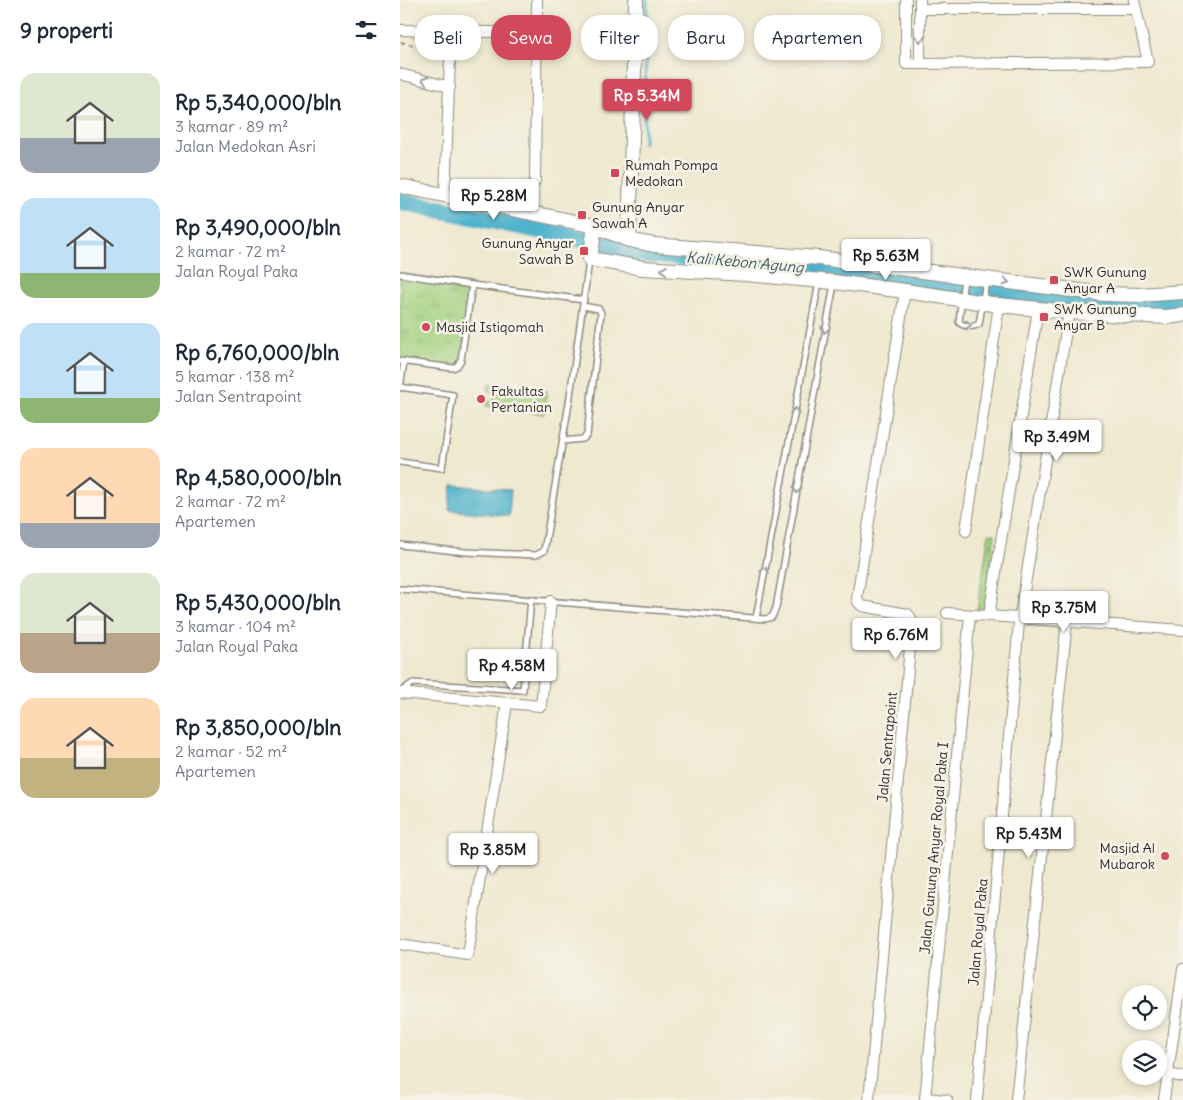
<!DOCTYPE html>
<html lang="id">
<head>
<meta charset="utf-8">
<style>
  :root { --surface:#fff; --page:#f2f2f3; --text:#1f2937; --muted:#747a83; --accent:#d1495b }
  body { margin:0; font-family:Delius,sans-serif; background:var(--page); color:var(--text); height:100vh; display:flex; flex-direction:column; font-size:19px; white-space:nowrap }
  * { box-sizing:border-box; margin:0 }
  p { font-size:16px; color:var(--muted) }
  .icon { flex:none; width:28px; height:28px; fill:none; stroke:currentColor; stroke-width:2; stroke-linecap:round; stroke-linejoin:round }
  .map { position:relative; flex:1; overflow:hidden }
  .drawer { display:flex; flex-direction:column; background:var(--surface); width:400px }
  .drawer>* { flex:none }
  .hud { position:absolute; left:15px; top:15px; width:475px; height:45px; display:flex; gap:10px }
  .buttons { position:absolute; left:722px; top:985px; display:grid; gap:10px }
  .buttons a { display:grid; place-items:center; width:45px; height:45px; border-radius:50%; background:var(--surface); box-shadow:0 2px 8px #0003; font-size:25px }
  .price { position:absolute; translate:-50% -42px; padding:0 11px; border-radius:5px; background:#fff; color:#222; font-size:16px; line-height:32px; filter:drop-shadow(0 1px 2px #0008) }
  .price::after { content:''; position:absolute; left:50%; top:30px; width:15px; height:11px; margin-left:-8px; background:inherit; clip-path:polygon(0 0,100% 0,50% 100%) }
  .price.current { background:var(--accent); color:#fff }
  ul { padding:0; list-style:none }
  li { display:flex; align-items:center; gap:15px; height:125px; padding:0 20px }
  li span { display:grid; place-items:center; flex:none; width:140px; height:100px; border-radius:15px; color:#555 }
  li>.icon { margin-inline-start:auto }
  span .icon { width:60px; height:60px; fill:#fffc; stroke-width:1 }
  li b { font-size:21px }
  h2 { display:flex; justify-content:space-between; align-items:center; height:60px; padding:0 20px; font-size:21px }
  .pill { padding:0 18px; border-radius:20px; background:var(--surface); box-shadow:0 2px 8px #0003; font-size:18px; line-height:45px }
  .pill.current { background:var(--accent); color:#fff }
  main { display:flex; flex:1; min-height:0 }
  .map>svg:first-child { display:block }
</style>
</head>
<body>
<main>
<section class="drawer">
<h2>9 properti<svg class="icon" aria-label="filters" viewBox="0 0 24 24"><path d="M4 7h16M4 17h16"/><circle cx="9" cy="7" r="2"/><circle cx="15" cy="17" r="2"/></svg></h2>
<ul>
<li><span style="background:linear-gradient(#dfe7d0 65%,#9aa5b1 0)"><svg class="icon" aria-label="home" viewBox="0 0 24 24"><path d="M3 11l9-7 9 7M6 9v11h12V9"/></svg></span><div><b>Rp 5,340,000/bln</b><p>3 kamar · 89 m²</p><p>Jalan Medokan Asri</p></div></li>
<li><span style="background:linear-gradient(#bfe0f5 75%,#8fb573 0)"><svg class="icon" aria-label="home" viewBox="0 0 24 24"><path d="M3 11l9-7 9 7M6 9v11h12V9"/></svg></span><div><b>Rp 3,490,000/bln</b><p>2 kamar · 72 m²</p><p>Jalan Royal Paka</p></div></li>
<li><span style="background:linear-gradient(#bfe0f5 75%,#8fb573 0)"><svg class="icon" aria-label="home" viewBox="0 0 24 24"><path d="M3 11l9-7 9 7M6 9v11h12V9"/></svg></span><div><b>Rp 6,760,000/bln</b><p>5 kamar · 138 m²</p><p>Jalan Sentrapoint</p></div></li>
<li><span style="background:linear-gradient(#ffd9b3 75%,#9aa5b1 0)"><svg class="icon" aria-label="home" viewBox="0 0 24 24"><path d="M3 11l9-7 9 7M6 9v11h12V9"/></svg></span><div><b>Rp 4,580,000/bln</b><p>2 kamar · 72 m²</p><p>Apartemen</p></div></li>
<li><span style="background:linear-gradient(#dfe7d0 60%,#b9a48a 0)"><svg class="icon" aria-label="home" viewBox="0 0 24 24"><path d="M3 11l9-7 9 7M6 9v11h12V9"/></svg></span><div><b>Rp 5,430,000/bln</b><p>3 kamar · 104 m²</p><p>Jalan Royal Paka</p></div></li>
<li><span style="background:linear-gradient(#ffd9b3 60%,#c2b280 0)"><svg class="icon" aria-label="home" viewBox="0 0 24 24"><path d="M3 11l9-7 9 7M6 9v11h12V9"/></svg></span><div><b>Rp 3,850,000/bln</b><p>2 kamar · 52 m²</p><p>Apartemen</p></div></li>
</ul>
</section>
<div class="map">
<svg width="783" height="1100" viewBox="0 0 783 1100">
  <defs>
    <pattern id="grass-tufts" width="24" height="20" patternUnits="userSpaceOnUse" patternTransform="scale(1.25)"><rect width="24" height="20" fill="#a2d180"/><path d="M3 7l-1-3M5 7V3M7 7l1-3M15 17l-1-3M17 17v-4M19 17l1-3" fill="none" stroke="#84aa69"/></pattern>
  </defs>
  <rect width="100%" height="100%" fill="#f7f3e8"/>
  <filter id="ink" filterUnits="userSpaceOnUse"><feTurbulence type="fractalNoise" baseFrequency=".02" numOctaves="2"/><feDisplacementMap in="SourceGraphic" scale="10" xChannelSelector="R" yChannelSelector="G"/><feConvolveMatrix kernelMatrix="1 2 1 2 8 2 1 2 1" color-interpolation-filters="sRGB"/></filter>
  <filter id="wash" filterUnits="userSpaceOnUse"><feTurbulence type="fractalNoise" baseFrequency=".0096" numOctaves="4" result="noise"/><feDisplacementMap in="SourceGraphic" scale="20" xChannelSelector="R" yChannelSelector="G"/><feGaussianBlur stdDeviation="1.12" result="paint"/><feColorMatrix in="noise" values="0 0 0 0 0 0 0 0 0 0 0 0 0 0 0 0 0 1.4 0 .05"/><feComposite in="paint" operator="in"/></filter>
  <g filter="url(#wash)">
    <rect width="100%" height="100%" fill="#efe9d0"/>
    <!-- grass -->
    <g fill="url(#grass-tufts)" stroke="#667e56">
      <path d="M 0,274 L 72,285 L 61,360 L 55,367 L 0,361 Z"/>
      <path d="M 89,383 L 147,391 L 144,414 L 86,406 L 87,401 L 93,402 L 95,392 L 88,391 Z"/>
      <path d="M 589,533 L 595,534 L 583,611 L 577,610 Z"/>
    </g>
    <!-- water -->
    <path fill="#4db2cc" stroke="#3c6e7c" d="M 52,485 L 111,490 L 109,516 L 49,510 Z"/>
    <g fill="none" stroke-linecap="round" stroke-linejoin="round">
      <!-- stream -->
      <path stroke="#4db2cc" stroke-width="3" d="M 244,143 L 247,0"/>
      <!-- river -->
      <path stroke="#4db2cc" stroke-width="18" d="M 0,201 L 215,246 L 236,253 L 407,267 L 693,304 L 758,305 L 783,302"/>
    </g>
  </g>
  <g filter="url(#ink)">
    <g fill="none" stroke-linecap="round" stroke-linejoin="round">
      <defs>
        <g id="service">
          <path d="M 0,274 L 72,285 L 61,360 L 57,366 L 53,368 L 0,361"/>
          <path d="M 564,277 L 559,322 C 562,326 574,328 579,324 L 586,281"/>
          <path d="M 72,285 L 184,300"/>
          <path d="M 0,388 L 4,362"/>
          <path d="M 163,441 L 183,439 L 187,435 L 201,313 L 199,309 L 183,306"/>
          <path d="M 0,462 L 42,468 L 53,395 L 0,387"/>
          <path d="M 0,545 L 66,552 L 136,555 L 144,551 L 169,403 L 189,261"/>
          <path d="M 0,589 L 365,619 L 372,617 L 376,608 L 434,284"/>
          <path d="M 356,618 L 419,282"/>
          <path d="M 0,692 L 13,683 L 123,690 L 131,599"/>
        </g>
        <g id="minor">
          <path d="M 506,0 L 506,64 L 520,64 L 520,0"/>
          <path d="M 520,9 L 736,9"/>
          <path d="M 0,30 L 137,33"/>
          <path d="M 520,64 L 748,62 L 734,0"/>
          <path d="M 0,74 L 50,87"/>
          <path d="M 135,181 L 137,0"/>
          <path d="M 45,196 L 51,31"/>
          <path d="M 566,531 L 599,305"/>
          <path d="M 547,613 L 783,630"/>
          <path d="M 589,616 L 638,309"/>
          <path d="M 0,693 L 141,706 L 151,601"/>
          <path d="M 0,944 L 68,955 L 107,703"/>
          <path d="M 768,1074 L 783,1077"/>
          <path d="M 525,1098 L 547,1100"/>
          <path d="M 469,1100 L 512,625 L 511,618 L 508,614 L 462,606 L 458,602 L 457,598 L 505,291"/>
          <path d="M 525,1100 L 570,615"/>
          <path d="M 577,1100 L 619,622 L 669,312"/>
          <path d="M 616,1100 L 667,621"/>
          <path d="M 764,1100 L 783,969"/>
        </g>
        <g id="tertiary">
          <path d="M 0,186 L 195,226 L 229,240 L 254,245 L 419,258 L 704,294 L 739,295 L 783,292"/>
          <path d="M 195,226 L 190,259 L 243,268 L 345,274 L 434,282 L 505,291 L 599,305 L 669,312 L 766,317 L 783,315"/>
          <path d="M 229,240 L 236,0"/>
        </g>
      </defs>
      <!-- service casing -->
      <use href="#service" stroke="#8d8a7e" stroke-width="8"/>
      <!-- minor casing -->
      <use href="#minor" stroke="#8d8a7e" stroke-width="12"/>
      <!-- tertiary casing -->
      <use href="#tertiary" stroke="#8d8a7e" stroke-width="16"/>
      <!-- path -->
      <path stroke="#8d8a7e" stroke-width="2" stroke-dasharray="4 4" stroke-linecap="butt" d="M 1,42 L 40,52"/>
      <!-- service -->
      <use href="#service" stroke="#fff" stroke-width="5"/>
      <!-- minor -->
      <use href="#minor" stroke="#fff" stroke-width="10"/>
      <!-- tertiary -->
      <use href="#tertiary" stroke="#fff" stroke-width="14"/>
    </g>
    <!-- one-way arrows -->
    <defs><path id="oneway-chevron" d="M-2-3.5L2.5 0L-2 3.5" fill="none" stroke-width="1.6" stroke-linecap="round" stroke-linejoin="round" transform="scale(1.25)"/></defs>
    <g stroke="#a0a0a0">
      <use href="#oneway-chevron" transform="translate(520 39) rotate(90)"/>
      <use href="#oneway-chevron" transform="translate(25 80) rotate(-165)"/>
      <use href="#oneway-chevron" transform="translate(264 270) rotate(-176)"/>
      <use href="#oneway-chevron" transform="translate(606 282) rotate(8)"/>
      <use href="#oneway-chevron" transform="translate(568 325) rotate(7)"/>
      <use href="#oneway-chevron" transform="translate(425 330) rotate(100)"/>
      <use href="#oneway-chevron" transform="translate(395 411) rotate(-79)"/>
      <use href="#oneway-chevron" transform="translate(397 490) rotate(100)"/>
      <use href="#oneway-chevron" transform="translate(365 570) rotate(-79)"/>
    </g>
  </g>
  <!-- markers -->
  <g fill="#d1495b" stroke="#f7f3e8" stroke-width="2">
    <rect x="210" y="168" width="10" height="10" rx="2.5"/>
    <rect x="177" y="210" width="10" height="10" rx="2.5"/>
    <rect x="179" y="246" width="10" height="10" rx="2.5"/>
    <rect x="649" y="275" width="10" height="10" rx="2.5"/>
    <rect x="639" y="312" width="10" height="10" rx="2.5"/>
    <circle cx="26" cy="327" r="5"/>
    <circle cx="81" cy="399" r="5"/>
    <circle cx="765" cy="856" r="5"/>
  </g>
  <g text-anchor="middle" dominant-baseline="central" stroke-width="5" stroke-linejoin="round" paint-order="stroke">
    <!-- poi labels -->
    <g font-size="14" fill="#2b2b2b" stroke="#f7f3e8" text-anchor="start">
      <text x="225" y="165">Rumah Pompa<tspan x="225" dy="16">Medokan</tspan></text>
      <text x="192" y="207">Gunung Anyar<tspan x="192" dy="16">Sawah A</tspan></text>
      <text x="174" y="243" text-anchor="end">Gunung Anyar<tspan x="174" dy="16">Sawah B</tspan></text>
      <text x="664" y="272">SWK Gunung<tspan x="664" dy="16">Anyar A</tspan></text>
      <text x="654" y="309">SWK Gunung<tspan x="654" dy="16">Anyar B</tspan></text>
      <text x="36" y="327">Masjid Istiqomah</text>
      <text x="91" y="391">Fakultas<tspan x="91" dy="16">Pertanian</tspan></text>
      <text x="755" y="848" text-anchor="end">Masjid Al<tspan x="755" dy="16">Mubarok</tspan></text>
    </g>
    <!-- street labels -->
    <g font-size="14" fill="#2b2b2b" stroke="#f7f3e8">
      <text transform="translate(487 747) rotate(-85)">Jalan Sentrapoint</text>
      <text transform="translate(534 848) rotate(-85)">Jalan Gunung Anyar Royal Paka I</text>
      <text transform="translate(578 932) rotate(-85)">Jalan Royal Paka</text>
    </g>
    <!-- water labels -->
    <g font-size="15" font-style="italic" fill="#375a63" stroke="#f7f3e8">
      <text transform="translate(345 262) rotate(5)">Kali Kebon Agung</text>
    </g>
  </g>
</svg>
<div class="buttons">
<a><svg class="icon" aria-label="locate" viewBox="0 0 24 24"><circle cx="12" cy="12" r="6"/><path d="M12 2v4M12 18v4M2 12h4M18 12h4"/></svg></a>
<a><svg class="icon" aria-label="layers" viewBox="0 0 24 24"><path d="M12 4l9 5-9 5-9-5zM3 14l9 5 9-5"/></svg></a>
</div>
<b class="price current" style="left:247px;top:121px">Rp 5.34M</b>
<b class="price" style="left:94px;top:221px">Rp 5.28M</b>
<b class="price" style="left:486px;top:281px">Rp 5.63M</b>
<b class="price" style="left:657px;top:462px">Rp 3.49M</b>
<b class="price" style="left:664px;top:633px">Rp 3.75M</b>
<b class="price" style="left:496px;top:660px">Rp 6.76M</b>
<b class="price" style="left:112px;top:691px">Rp 4.58M</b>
<b class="price" style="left:629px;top:859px">Rp 5.43M</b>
<b class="price" style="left:93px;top:875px">Rp 3.85M</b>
<div class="hud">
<a class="pill">Beli</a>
<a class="pill current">Sewa</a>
<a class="pill">Filter</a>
<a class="pill">Baru</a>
<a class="pill">Apartemen</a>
</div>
</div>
</main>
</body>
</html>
